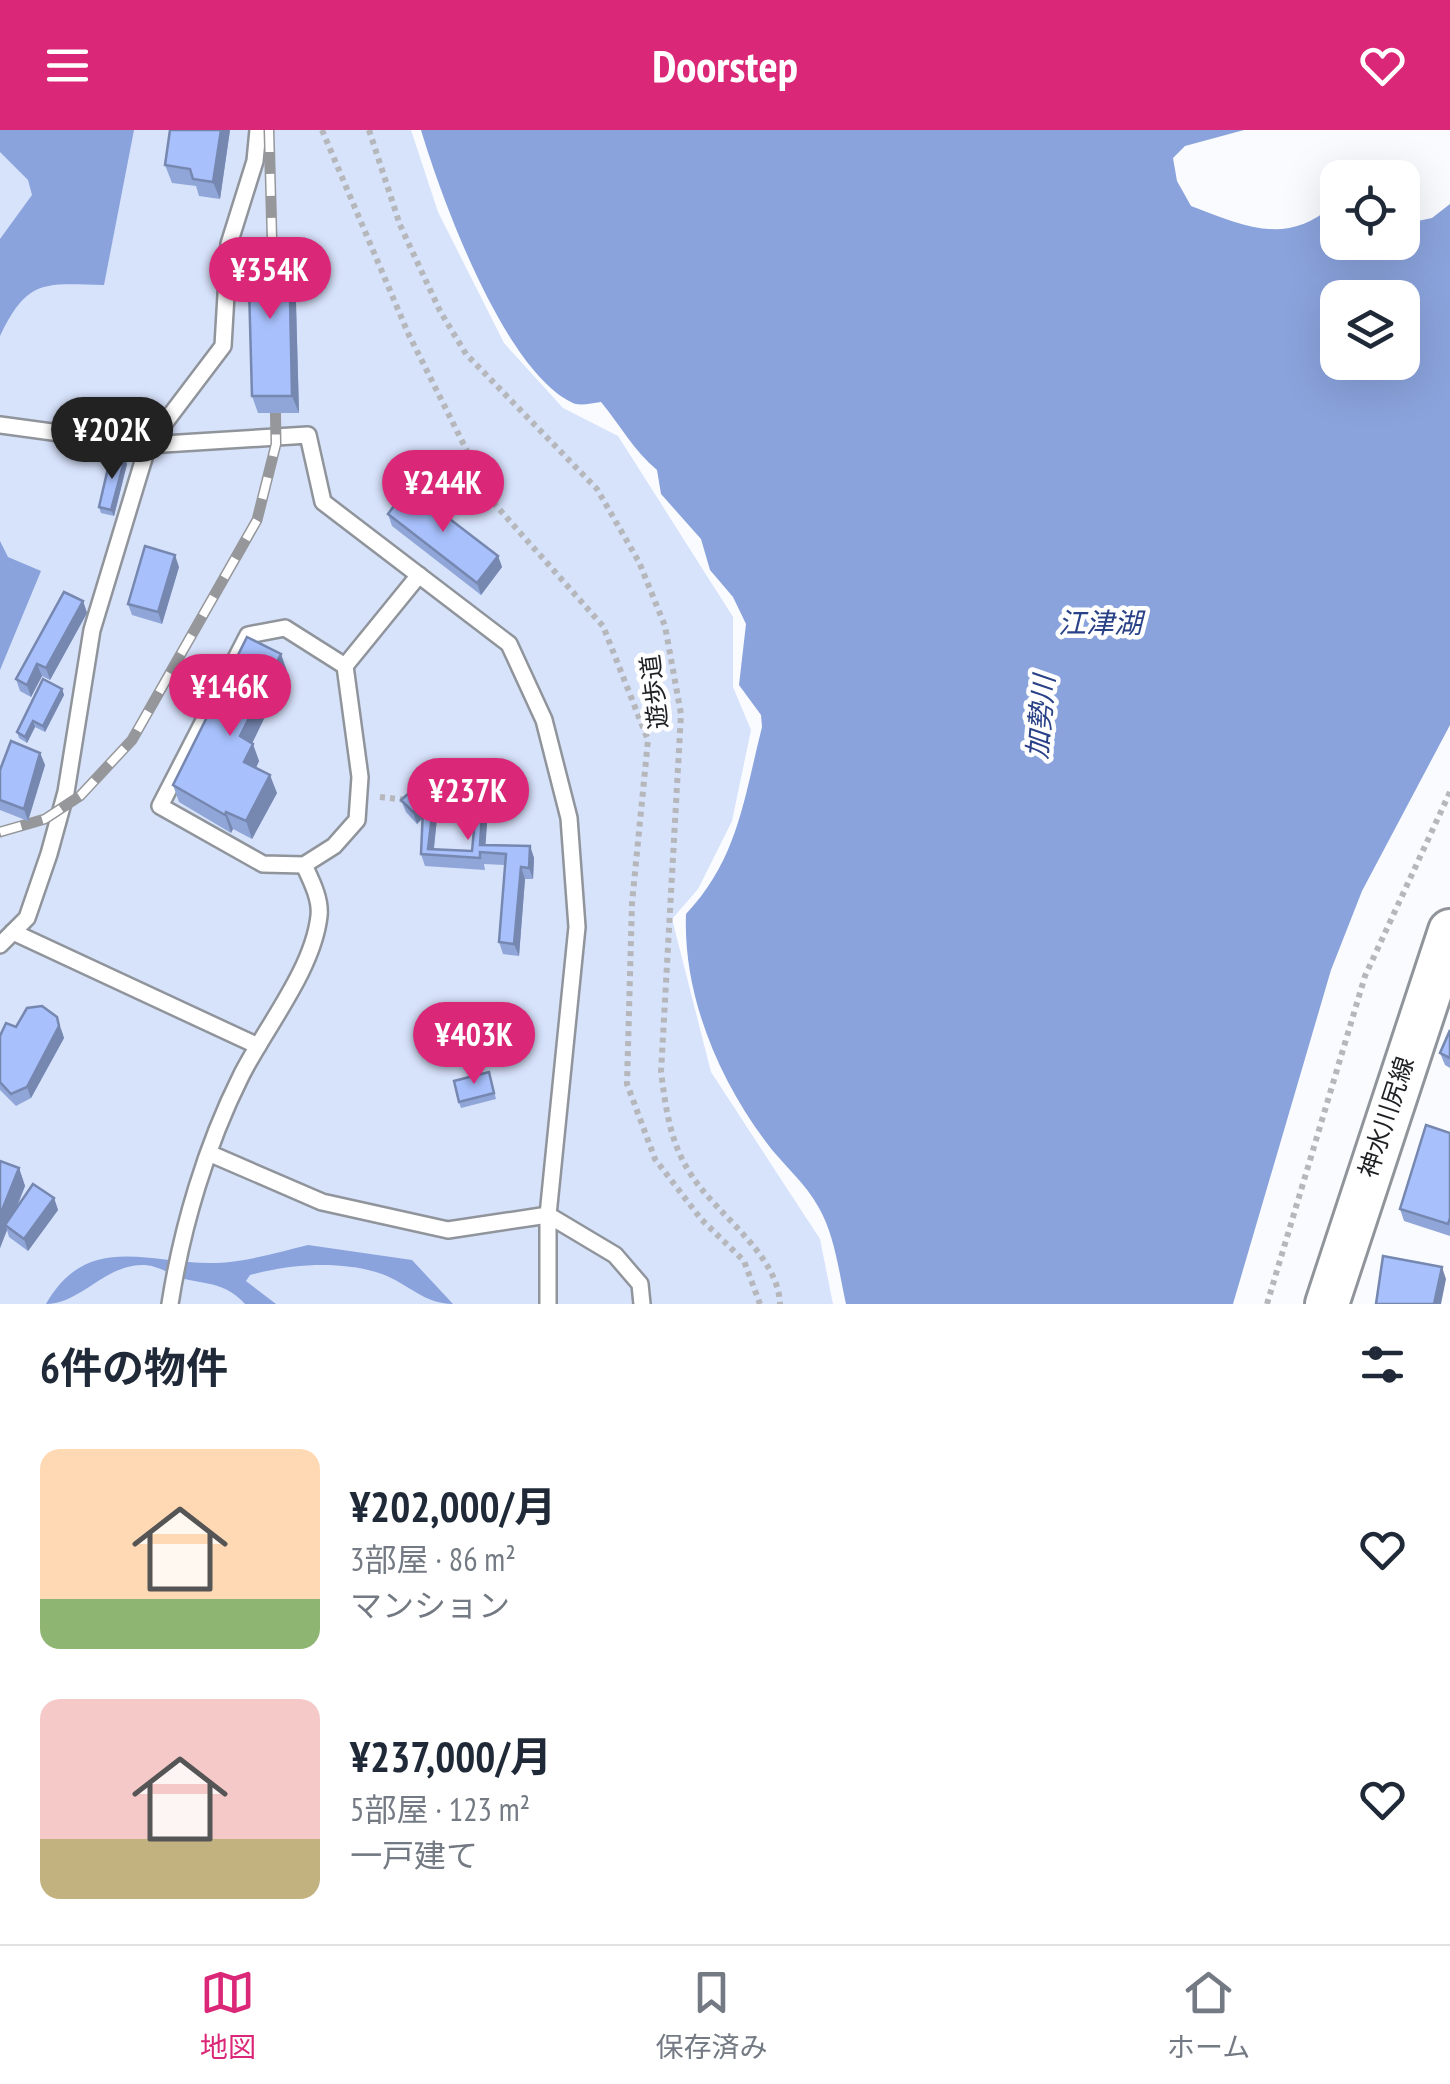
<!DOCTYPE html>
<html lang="ja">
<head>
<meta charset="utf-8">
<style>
  :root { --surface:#fff; --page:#f6f6f7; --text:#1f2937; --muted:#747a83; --line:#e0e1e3; --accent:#db2777 }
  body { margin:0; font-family:"PT Sans Narrow","Noto Sans JP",sans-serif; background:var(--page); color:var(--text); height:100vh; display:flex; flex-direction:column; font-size:38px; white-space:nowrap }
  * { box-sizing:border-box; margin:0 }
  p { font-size:32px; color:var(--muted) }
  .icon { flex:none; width:55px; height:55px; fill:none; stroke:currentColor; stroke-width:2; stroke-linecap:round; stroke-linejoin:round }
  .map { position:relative; height:1174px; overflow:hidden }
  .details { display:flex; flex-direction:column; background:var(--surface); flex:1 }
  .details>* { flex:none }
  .buttons { position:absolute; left:1320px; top:30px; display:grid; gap:20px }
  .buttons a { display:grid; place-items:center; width:100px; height:100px; border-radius:20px; background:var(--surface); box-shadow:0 10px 40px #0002; font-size:50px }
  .price { position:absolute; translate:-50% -85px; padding:0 22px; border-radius:35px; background:var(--accent); color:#fff; font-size:32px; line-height:65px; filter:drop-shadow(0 2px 5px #0008) }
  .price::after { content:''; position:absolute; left:50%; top:60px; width:30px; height:22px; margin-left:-15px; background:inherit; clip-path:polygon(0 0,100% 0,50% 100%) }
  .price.selected { background:#222; color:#fff }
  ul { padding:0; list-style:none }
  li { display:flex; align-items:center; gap:30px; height:250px; padding:0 40px }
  li span { display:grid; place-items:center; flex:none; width:280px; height:200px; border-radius:20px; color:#555 }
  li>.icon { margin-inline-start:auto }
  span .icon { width:120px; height:120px; fill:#fffc; stroke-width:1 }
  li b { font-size:42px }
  h2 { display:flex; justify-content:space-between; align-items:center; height:120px; padding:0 40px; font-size:42px }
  header { display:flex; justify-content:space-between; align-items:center; height:130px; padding:0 40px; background:var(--accent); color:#fff; font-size:45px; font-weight:800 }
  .tab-bar { display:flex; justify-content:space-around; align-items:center; height:140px; border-top:2px solid var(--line); background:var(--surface); font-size:28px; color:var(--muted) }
  .tab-bar a { display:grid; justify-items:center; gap:5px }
  .tab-bar .selected { color:var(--accent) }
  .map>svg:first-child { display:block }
</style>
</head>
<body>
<header><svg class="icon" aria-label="menu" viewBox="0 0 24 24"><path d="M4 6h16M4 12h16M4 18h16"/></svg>Doorstep<svg class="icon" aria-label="heart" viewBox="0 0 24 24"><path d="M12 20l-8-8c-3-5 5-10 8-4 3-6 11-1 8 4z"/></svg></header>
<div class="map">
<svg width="1450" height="1174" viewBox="0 0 1450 1174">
  <rect width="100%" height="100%" fill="#f9fbfe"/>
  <!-- green -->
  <path fill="#d7e2fb" d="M 0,0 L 411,0 L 438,82 L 504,213 L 563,278 L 618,306 L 733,487 L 733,557 L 751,600 L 732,691 L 698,759 L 672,789 L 711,942 L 820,1109 L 833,1174 L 0,1174 Z"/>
  <!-- water -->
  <g fill="#8aa3dc" fill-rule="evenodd">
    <path d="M 0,0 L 134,0 L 104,155 C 44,154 28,148 0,206 L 0,109 L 32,65 L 28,50 L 0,22 Z"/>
    <path d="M 421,0 L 1244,0 L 1185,16 L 1173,28 L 1177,51 L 1191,76 C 1241,95 1286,117 1332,76 L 1337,78 L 1338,112 L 1402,112 L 1403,94 L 1432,88 L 1450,74 L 1450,595 L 1362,761 L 1331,840 L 1233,1174 L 846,1174 C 839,1143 835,1106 819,1078 C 806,1053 782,1034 766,1012 C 718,948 683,865 686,784 C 738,729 744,668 762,597 L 761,585 L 739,555 L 746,494 L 733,467 L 710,440 L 701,409 L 661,364 L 657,340 C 633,320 621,296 601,272 C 591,273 579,277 571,272 C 504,239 442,70 421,0 ZM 1338,168 L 1402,168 L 1402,232 L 1338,232 Z"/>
    <path d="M 0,411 L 8,427 L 41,441 L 0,540 Z"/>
    <path d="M 308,1115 L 412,1130 L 453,1174 C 424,1174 409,1154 382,1144 C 341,1130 291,1134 250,1145 L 246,1151 L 276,1174 L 245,1174 C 229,1156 212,1154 189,1150 C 174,1147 160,1136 145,1135 C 106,1133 81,1174 46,1174 C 88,1100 151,1135 216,1133 C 246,1132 279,1122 308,1115 Z"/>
  </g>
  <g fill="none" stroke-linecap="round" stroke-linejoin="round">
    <defs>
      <g id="lane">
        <path d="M 0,295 L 148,315 L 308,305 L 323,372 L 509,514 L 544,590 L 569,688 L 577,797 L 548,1085 L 548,1174"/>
        <path d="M 285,498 L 345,536 L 360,647 L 357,690 L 334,716 L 304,735 L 263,734 L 160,676 L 248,505 Z"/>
        <path d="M 345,536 L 419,445"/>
        <path d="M 13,802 L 258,916"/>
        <path d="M 0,815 L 27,788 L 49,724 L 66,662 L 92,500 L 148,315 L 223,216 L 229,114 L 255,31 L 258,0"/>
        <path d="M 211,1024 L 322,1072 L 448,1100 L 548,1085 L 615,1125 L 640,1154 L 642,1174"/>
        <path d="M 170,1174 C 182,1097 206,1016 241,946 C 265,898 313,840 319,786 C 321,769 311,750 304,735"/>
      </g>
      <path id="secondary" d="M 1327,1174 L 1450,801"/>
    </defs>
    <!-- lane casing -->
    <use href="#lane" stroke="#90949b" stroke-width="20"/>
    <!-- secondary casing -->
    <use href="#secondary" stroke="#90949b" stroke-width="48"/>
    <!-- path -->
    <g stroke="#b5b7ba" stroke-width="6" stroke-dasharray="5 5" stroke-linecap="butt">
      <path d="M 322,0 L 408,203 L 492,371 L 603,496 L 648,610 L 632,773 L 627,954 L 655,1029 L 701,1089 L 744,1131 L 760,1174"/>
      <path d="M 369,0 L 400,95 L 440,181 L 466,224 L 597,359 L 639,432 L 665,496 L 681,584 L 661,942 C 666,979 670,1014 692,1046 C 717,1085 778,1124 780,1174"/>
      <path d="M 380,667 L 407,670"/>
      <path d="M 1267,1174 L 1365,846 L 1450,662"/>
    </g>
    <!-- lane -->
    <use href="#lane" stroke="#fff" stroke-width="15"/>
    <!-- secondary -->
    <use href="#secondary" stroke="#fff" stroke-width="42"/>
    <defs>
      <g id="rail">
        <path d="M 269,0 L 273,145"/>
        <path d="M 0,702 L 45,689 L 80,666 L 132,610 L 257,390 L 276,314 L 275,255"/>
      </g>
    </defs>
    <!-- rail casing -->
    <use href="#rail" stroke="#96979a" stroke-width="11"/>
    <!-- rail -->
    <use href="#rail" stroke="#fff" stroke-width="8" stroke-dasharray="22" stroke-linecap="butt"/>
  </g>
  <!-- wall -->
  <g fill="#90a6d9" fill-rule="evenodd">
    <path d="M 230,0 L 220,69 L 199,66 L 196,56 L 172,53 L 165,35 Z"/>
    <path d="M 295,137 L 299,283 L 258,283 L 252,266 Z"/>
    <path d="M 127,334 L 114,386 L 101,383 L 99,377 Z"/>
    <path d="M 388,384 L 498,426 L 502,437 L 481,465 L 392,396 Z"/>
    <path d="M 179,437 L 162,494 L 132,485 L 128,474 Z"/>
    <path d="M 83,471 L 87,483 L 50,550 L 42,546 L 31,567 L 20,561 L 16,549 Z"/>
    <path d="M 287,541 L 252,613 L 259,631 L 256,638 L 277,663 L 252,709 L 233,699 L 231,703 L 179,672 L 173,655 Z"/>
    <path d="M 62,559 L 64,565 L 45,602 L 35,597 L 27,613 L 19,608 L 17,602 Z"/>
    <path d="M 40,623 L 45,635 L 28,691 L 0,680 L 0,640 Z"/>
    <path d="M 431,658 L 434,666 L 483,668 L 488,680 L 485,715 L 530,716 L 534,728 L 533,749 L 525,749 L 519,826 L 503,824 L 499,812 L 505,735 L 484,734 L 485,740 L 425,736 L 421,724 L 422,688 L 417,694 L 406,682 L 401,670 ZM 437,688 L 475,690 L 472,721 L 434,719 Z"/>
    <path d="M 16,897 L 61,899 L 64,908 L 31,968 L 16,976 L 0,960 L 0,906 Z"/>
    <path d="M 1450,900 L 1450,938 L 1445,935 L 1440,923 Z"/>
    <path d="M 489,942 L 496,969 L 461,978 L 459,972 Z"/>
    <path d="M 1450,1003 L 1450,1106 L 1404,1091 L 1400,1079 Z"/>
    <path d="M 0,1031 L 19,1038 L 25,1056 L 16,1080 L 54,1068 L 58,1080 L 28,1121 L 9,1107 L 7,1100 L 0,1118 Z"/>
  </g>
  <!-- shaded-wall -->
  <g fill="#7687b0">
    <path d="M 221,0 L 230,0 L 220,69 L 213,52 Z"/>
    <path d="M 289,119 L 295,137 L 299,283 L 292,266 Z"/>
    <path d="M 125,328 L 127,334 L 114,386 L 111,380 Z"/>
    <path d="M 175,425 L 179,437 L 162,494 L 158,482 Z"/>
    <path d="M 498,426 L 502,437 L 481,465 L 477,453 Z"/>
    <path d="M 83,471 L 87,483 L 50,550 L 46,538 Z"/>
    <path d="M 281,524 L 287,541 L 247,624 L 240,606 Z"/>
    <path d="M 37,534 L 42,546 L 31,567 L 27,555 Z"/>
    <path d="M 62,559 L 64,565 L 45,602 L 43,596 Z"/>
    <path d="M 33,591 L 35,597 L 27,613 L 25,607 Z"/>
    <path d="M 253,614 L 259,631 L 250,650 L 244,632 Z"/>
    <path d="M 40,623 L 45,635 L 28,691 L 24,679 Z"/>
    <path d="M 270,645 L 277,663 L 252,709 L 246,691 Z"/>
    <path d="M 483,668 L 488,680 L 485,722 L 480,715 Z"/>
    <path d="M 418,676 L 423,688 L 417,694 L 413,682 Z"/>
    <path d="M 433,677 L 437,688 L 433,725 L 428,719 Z"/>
    <path d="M 226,682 L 233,699 L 231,703 L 225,685 Z"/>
    <path d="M 530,716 L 534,728 L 533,749 L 529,738 Z"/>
    <path d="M 521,737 L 525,749 L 519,826 L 514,814 Z"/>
    <path d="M 57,887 L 64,908 L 31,968 L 27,957 Z"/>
    <path d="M 19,1038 L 25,1056 L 8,1097 L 5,1095 L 7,1100 L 0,1118 L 0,1085 Z"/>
    <path d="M 54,1068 L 58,1080 L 28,1121 L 24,1109 Z"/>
    <path d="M 1442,1137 L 1446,1149 L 1441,1174 L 1434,1174 Z"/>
  </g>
  <!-- building -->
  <g fill="#a8c1fc" stroke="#7687b0" stroke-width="2.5" fill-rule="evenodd">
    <path d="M 170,0 L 221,0 L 213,52 L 193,49 L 190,39 L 165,35 Z"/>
    <path d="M 289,119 L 292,266 L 252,266 L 248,120 Z"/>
    <path d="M 111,325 L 125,328 L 111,380 L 99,377 Z"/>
    <path d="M 408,357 L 498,426 L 477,453 L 388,384 Z"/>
    <path d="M 145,416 L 175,425 L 158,482 L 128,474 Z"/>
    <path d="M 64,462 L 83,471 L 46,538 L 37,534 L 27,555 L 16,549 Z"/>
    <path d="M 247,507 L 281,524 L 240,606 L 253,614 L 244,632 L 270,645 L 246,691 L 226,682 L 225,685 L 173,655 Z"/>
    <path d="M 43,549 L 62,559 L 43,596 L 33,591 L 25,607 L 17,602 Z"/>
    <path d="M 11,611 L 40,623 L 24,679 L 0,670 L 0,640 Z"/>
    <path d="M 424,650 L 431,658 L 429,666 L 483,668 L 480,715 L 530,716 L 529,738 L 521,737 L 514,814 L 499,812 L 506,724 L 480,722 L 480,728 L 421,724 L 423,679 L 418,676 L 413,682 L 401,670 ZM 433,677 L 476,679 L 472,721 L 428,719 Z"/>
    <path d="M 42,876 L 57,887 L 59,896 L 27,957 L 11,964 L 0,952 L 0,906 L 6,893 L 16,897 L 27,878 Z"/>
    <path d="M 1450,900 L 1450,928 L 1440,923 Z"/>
    <path d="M 489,942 L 494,963 L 459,972 L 454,951 Z"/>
    <path d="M 1426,995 L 1450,1003 L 1450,1088 L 1448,1094 L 1400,1079 Z"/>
    <path d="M 0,1031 L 19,1038 L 0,1085 Z"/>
    <path d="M 33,1054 L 54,1068 L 24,1109 L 5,1095 Z"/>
    <path d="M 1383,1126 L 1442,1137 L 1434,1174 L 1376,1174 Z"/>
  </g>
  <g text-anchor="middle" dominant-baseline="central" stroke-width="9" stroke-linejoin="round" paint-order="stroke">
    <!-- street labels -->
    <g font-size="25" fill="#1f2023" stroke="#fff">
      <text transform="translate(654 562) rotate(-97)">遊歩道</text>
      <text transform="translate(1386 987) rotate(-72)">神水川尻線</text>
    </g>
    <!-- water labels -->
    <g font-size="28" font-style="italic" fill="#294186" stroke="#fff">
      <text x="1100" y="492">江津湖</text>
      <text transform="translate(1040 587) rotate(-85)">加勢川</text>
    </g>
  </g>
</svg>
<div class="buttons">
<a><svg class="icon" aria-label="locate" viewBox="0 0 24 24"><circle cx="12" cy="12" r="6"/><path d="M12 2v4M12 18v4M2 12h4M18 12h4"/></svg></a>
<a><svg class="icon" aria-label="layers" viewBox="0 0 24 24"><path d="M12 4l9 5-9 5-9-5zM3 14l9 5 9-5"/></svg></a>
</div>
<b class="price" style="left:270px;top:192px">¥354K</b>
<b class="price selected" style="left:112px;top:352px">¥202K</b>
<b class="price" style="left:443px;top:405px">¥244K</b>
<b class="price" style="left:230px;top:609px">¥146K</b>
<b class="price" style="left:468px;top:713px">¥237K</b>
<b class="price" style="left:474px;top:957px">¥403K</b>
</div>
<section class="details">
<h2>6件の物件<svg class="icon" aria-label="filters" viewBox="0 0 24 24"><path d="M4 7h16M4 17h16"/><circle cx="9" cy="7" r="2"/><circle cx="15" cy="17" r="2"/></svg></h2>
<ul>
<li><span style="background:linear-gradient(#ffd9b3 75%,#8fb573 0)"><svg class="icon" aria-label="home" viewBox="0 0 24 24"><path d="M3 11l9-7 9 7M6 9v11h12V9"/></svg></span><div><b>¥202,000/月</b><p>3部屋 · 86 m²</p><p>マンション</p></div><svg class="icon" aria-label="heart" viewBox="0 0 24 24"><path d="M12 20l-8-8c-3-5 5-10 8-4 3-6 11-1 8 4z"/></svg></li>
<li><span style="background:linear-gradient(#f6c9c9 70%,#c2b280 0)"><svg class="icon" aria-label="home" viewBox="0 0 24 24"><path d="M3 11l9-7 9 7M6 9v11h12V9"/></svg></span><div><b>¥237,000/月</b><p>5部屋 · 123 m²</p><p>一戸建て</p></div><svg class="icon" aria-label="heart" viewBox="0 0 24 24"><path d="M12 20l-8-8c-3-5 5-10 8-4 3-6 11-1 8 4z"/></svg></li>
</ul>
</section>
<nav class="tab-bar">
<a class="selected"><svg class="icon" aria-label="map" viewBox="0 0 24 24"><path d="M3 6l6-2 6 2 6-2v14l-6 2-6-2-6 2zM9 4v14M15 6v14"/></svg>地図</a>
<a><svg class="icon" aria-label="saved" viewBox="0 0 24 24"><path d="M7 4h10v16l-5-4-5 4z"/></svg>保存済み</a>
<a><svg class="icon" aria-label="home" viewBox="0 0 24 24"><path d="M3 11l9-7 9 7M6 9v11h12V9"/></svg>ホーム</a>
</nav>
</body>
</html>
